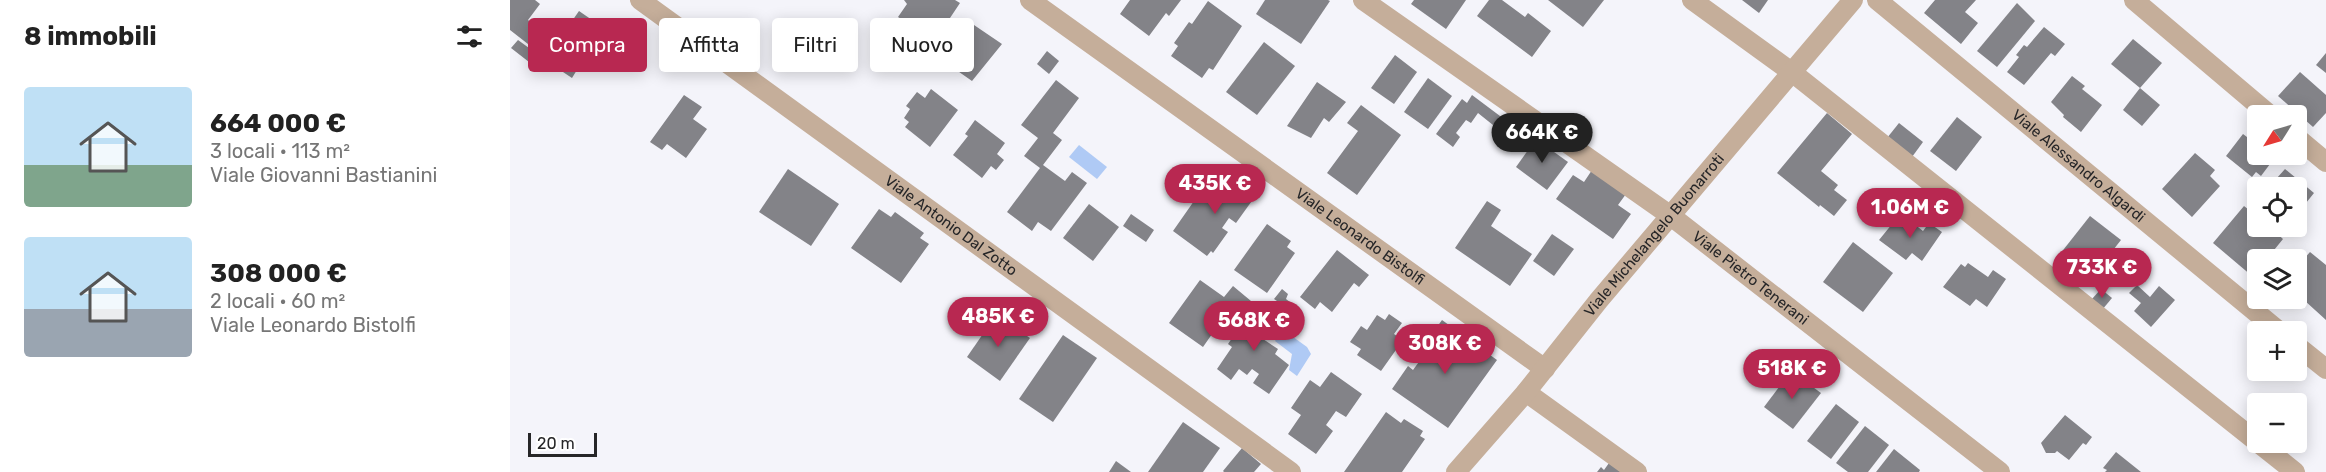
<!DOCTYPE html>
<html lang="it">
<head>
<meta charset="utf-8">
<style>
  :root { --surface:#fff; --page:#f6f6f6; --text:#222; --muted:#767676; --accent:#b82851 }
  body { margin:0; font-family:Rubik,sans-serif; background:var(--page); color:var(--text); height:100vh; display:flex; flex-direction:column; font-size:22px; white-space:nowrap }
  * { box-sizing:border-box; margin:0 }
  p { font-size:20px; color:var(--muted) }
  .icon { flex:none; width:33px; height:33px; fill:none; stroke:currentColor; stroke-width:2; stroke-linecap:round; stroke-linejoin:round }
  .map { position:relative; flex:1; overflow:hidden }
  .side { display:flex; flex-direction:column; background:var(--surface); width:510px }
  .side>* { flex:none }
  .hud { position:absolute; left:18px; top:18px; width:570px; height:54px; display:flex; gap:12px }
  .needle { width:39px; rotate:233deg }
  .fabs { position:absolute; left:1737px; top:105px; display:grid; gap:12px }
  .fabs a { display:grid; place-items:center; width:60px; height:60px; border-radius:6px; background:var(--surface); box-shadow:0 3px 15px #0003; font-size:30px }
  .scale { position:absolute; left:18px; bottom:15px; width:69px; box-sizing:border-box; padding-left:6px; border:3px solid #262628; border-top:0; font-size:16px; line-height:21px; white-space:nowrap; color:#262628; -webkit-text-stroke:4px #fff; paint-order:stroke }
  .price { position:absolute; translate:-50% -51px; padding:0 14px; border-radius:21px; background:var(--accent); color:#fff; font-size:20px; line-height:39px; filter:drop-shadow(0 2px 3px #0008) }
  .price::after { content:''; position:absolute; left:50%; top:36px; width:18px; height:14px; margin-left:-9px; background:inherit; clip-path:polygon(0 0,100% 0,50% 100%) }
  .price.selected { background:#222; color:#fff }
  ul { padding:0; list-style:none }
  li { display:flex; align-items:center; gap:18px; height:150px; padding:0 24px }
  li span { display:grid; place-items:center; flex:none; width:168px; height:120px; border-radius:6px; color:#555 }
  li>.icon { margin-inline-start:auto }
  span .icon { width:72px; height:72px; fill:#fffc; stroke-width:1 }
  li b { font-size:26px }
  h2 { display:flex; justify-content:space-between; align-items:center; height:72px; padding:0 24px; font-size:26px }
  .pill { padding:0 21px; border-radius:6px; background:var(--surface); box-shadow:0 3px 15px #0003; font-size:21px; line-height:54px }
  .pill.selected { background:var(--accent); color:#fff }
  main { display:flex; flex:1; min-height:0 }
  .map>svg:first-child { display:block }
</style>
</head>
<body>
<main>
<section class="side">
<h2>8 immobili<svg class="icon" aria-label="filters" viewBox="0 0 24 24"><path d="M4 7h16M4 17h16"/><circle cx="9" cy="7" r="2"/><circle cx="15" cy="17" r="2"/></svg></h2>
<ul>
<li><span style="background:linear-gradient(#bfe0f5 65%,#7fa58c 0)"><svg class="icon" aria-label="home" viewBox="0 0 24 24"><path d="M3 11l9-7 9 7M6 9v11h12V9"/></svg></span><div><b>664 000 €</b><p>3 locali · 113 m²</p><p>Viale Giovanni Bastianini</p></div></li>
<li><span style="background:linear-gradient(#bfe0f5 60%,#9aa5b1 0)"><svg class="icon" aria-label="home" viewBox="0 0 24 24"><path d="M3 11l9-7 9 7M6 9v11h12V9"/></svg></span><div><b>308 000 €</b><p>2 locali · 60 m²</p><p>Viale Leonardo Bistolfi</p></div></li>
</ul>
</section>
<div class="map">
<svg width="1816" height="472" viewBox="0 0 1816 472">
  <rect width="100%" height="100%" fill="#f4f4fa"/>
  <!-- water -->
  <g fill="#afcaf5">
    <path d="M 569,145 L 597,167 L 587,179 L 559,157 Z"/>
    <path d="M 772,329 L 797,347 L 801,354 L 787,376 L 779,370 L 782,354 L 765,341 Z"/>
  </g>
  <!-- building -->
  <g fill="#838388">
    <path d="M 0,0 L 25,0 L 30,4 L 18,20 L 30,29 L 18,44 L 0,30 Z"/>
    <path d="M 394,0 L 445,0 L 450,3 L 434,27 L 430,24 L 421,38 L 417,35 L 408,47 L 386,31 L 394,21 L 388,17 L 397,4 Z"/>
    <path d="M 620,0 L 671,0 L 659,16 L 656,13 L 639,36 L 610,14 Z"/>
    <path d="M 755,0 L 818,0 L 820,1 L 791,44 L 746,14 Z"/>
    <path d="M 904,0 L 956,0 L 936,29 L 901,4 Z"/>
    <path d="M 979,0 L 992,0 L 1015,17 L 1018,13 L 1041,31 L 1022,57 L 967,16 Z"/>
    <path d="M 1038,0 L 1094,0 L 1073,27 Z"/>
    <path d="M 1232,0 L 1258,0 L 1249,13 Z"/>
    <path d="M 1425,0 L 1466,0 L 1455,12 L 1468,23 L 1451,44 L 1414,13 Z"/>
    <path d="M 698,1 L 732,26 L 703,70 L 699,68 L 692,78 L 661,56 L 668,46 L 664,43 L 679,22 L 682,24 Z"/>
    <path d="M 1507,3 L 1525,21 L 1487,67 L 1467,51 Z"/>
    <path d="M 69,11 L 98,31 L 73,67 L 70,65 L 62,78 L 47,68 L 55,56 L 44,47 Z"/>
    <path d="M 464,25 L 492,44 L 462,81 L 442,67 L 453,51 L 448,47 Z"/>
    <path d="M 1534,27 L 1555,44 L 1545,56 L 1541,53 L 1514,85 L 1497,72 L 1509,57 L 1506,55 L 1514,45 L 1517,47 Z"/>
    <path d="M 37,30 L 46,38 L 36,52 L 39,54 L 28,69 L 1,48 L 8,40 L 19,48 L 22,44 L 24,46 Z"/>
    <path d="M 1623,39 L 1652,63 L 1630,88 L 1601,64 Z"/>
    <path d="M 754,42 L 785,66 L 747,115 L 716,92 Z"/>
    <path d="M 537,51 L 549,61 L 539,74 L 527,64 Z"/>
    <path d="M 1816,53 L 1816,73 L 1806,65 Z"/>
    <path d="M 885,55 L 907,72 L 884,104 L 861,88 Z"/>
    <path d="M 1790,72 L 1816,95 L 1816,113 L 1803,127 L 1768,96 Z"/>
    <path d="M 1562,76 L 1575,86 L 1572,89 L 1592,105 L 1571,132 L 1553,117 L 1554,115 L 1541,102 Z"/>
    <path d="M 918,78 L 942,96 L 918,129 L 894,112 Z"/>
    <path d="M 546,80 L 569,98 L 543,133 L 552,140 L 533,165 L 555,181 L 562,172 L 577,183 L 541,231 L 528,222 L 522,231 L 497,212 L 530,168 L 514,156 L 528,138 L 511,125 Z"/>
    <path d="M 807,82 L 836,102 L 819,122 L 814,118 L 801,138 L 777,126 Z"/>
    <path d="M 1630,88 L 1650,105 L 1632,126 L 1613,110 Z"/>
    <path d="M 421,89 L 448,110 L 420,147 L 395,127 L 399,122 L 394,118 L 400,109 L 396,106 L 407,92 L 415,98 Z"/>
    <path d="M 174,95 L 192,107 L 183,119 L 197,129 L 176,158 L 157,144 L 152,150 L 140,142 Z"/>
    <path d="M 962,95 L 990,116 L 983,125 L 968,113 L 961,123 L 956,120 L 946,133 L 950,137 L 943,147 L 926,134 L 952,99 L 957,103 Z"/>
    <path d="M 851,105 L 891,135 L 847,195 L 817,173 L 848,131 L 837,123 Z"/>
    <path d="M 1317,113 L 1342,134 L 1311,171 L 1328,185 L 1324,190 L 1337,200 L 1324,216 L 1310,205 L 1309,207 L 1267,173 Z"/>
    <path d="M 1447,117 L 1472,137 L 1446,171 L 1420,151 Z"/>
    <path d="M 465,120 L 495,143 L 487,154 L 494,160 L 486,170 L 481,166 L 472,178 L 443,155 L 458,136 L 455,134 Z"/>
    <path d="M 1389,123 L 1413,142 L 1402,157 L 1377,138 Z"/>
    <path d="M 1733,134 L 1745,143 L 1740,149 L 1746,154 L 1748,152 L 1748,154 L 1756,154 L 1763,160 L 1751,176 L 1746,172 L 1742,177 L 1716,156 Z"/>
    <path d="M 1026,139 L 1058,162 L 1037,190 L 1006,167 Z"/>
    <path d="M 1685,153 L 1705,170 L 1700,176 L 1710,186 L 1682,217 L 1652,189 Z"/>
    <path d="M 278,169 L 329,204 L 301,246 L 249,212 Z"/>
    <path d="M 1775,169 L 1804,193 L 1792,208 L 1786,204 L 1786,188 L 1758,188 Z"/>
    <path d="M 1082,170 L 1116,194 L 1108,205 L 1121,214 L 1103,239 L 1046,199 L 1063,175 L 1074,182 Z"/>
    <path d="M 724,173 L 749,191 L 726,223 L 719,218 L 712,228 L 718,232 L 703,253 L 701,251 L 697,256 L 663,231 L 691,191 L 705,200 Z"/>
    <path d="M 977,201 L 991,210 L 981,226 L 1022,254 L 1000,286 L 945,248 Z"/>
    <path d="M 579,204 L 609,227 L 583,261 L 553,238 Z"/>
    <path d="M 1734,206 L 1748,217 L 1748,226 L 1759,226 L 1773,239 L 1756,260 L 1748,260 L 1748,269 L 1742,276 L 1703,243 Z"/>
    <path d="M 369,209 L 381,217 L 385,212 L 414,233 L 410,238 L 419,244 L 391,283 L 341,248 Z"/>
    <path d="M 621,214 L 644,230 L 636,242 L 613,226 Z"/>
    <path d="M 1394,216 L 1413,231 L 1419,223 L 1432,232 L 1412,261 L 1402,253 L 1396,260 L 1369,240 L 1387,218 L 1390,221 Z"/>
    <path d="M 1580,216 L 1611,240 L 1581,278 L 1550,254 Z"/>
    <path d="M 757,224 L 781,241 L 777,247 L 785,253 L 757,293 L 724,270 Z"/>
    <path d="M 1042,234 L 1064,249 L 1044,276 L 1023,261 Z"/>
    <path d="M 1343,242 L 1383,273 L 1353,312 L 1313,282 Z"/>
    <path d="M 827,250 L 859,275 L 849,287 L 844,283 L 822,312 L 810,302 L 805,309 L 790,297 Z"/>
    <path d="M 1800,252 L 1816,265 L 1816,320 L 1794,300 L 1790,304 L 1784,298 L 1786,298 L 1786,268 Z"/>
    <path d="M 1458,263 L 1478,277 L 1483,270 L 1496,279 L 1477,307 L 1466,299 L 1460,306 L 1433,287 L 1451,264 L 1455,267 Z"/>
    <path d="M 690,280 L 714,297 L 723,286 L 741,301 L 735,310 L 723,304 L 693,347 L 659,323 Z"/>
    <path d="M 1627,285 L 1640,297 L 1649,286 L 1665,300 L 1641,327 L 1624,311 L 1631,303 L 1619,293 Z"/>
    <path d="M 772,289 L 778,294 L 776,299 L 790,310 L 777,326 L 762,314 L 770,303 L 764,299 Z"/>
    <path d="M 1591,289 L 1602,298 L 1592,310 L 1581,300 Z"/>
    <path d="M 744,306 L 766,321 L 753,339 L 768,349 L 765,354 L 779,365 L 759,394 L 743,383 L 749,374 L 742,369 L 737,375 L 729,369 L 721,380 L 707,369 L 722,347 L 718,344 Z"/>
    <path d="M 879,314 L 892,323 L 884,334 L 893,340 L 871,371 L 847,355 L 851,349 L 840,342 L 851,326 L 857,330 L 867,315 L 875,320 Z"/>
    <path d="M 486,315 L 520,338 L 490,381 L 457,357 Z"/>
    <path d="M 932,320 L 987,360 L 938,428 L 882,389 L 898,366 L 903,370 L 922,344 L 917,341 Z"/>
    <path d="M 553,335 L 587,358 L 543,422 L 509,399 Z"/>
    <path d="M 1281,371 L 1311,393 L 1283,429 L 1254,407 Z"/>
    <path d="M 821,372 L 852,394 L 836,417 L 826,411 L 816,425 L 823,431 L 806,454 L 778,434 L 791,415 L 781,408 L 800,380 L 810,387 Z"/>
    <path d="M 1326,404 L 1349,422 L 1321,459 L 1297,441 Z"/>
    <path d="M 876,412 L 891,423 L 894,419 L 913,431 L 910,436 L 915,439 L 892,472 L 834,472 Z"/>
    <path d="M 1555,415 L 1582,437 L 1576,445 L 1573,443 L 1559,460 L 1547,451 L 1545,453 L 1536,453 L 1531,443 Z"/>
    <path d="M 673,422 L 710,448 L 693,472 L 638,472 Z"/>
    <path d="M 1355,426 L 1379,445 L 1358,472 L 1338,472 L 1326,463 Z"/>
    <path d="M 732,448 L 751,464 L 744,472 L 714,472 L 713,471 Z"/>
    <path d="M 1384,449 L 1410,470 L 1409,472 L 1366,472 Z"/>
    <path d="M 1606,452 L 1631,472 L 1595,472 L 1597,470 L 1593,468 Z"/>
    <path d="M 606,461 L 621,472 L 599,472 Z"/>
    <path d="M 1099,463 L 1111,472 L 1087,472 L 1091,467 L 1094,470 Z"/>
  </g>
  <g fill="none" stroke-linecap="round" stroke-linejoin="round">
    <!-- minor -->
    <g stroke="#c5ae9a" stroke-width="20">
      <path id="s1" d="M 130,0 L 781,472"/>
      <path id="s2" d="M 520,0 L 1035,369"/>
      <path id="s3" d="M 853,0 L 1161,216 L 1490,472"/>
      <path d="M 1182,0 L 1283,73 L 1785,472"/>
      <path id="s4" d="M 1367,0 L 1770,332"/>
      <path d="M 1624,0 L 1761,116"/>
      <path d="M 1786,137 L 1816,162"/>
      <path d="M 1786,345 L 1816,369"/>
      <path d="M 1016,392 L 1127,472"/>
      <path id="s5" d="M 946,472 L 1016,392 L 1089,300 L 1343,0"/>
    </g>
  </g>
  <g text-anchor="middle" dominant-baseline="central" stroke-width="4.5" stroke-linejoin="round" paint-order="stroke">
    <!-- street labels -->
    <g font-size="15" fill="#262628" stroke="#fff">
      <text stroke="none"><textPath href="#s4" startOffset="261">Viale Alessandro Algardi</textPath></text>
      <text stroke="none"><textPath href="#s1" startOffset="384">Viale Antonio Dal Zotto</textPath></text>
      <text stroke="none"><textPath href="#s5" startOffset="309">Viale Michelangelo Buonarroti</textPath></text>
      <text stroke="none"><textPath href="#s2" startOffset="406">Viale Leonardo Bistolfi</textPath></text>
      <text stroke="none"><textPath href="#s3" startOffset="477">Viale Pietro Tenerani</textPath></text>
    </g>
  </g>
</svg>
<div class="fabs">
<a><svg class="needle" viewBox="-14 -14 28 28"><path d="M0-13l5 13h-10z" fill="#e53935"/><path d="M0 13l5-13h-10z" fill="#767676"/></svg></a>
<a><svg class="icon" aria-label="locate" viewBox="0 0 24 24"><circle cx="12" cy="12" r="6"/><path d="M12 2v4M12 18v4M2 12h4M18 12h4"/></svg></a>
<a><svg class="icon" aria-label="layers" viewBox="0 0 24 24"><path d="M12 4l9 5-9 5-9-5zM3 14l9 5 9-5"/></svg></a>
<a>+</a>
<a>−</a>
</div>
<div class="scale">20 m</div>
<b class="price selected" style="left:1032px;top:164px">664K €</b>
<b class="price" style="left:705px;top:215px">435K €</b>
<b class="price" style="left:1400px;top:239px">1.06M €</b>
<b class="price" style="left:1592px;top:299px">733K €</b>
<b class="price" style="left:488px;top:348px">485K €</b>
<b class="price" style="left:744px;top:352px">568K €</b>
<b class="price" style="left:935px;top:375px">308K €</b>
<b class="price" style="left:1282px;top:400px">518K €</b>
<div class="hud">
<a class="pill selected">Compra</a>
<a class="pill">Affitta</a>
<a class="pill">Filtri</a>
<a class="pill">Nuovo</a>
</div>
</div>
</main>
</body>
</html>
